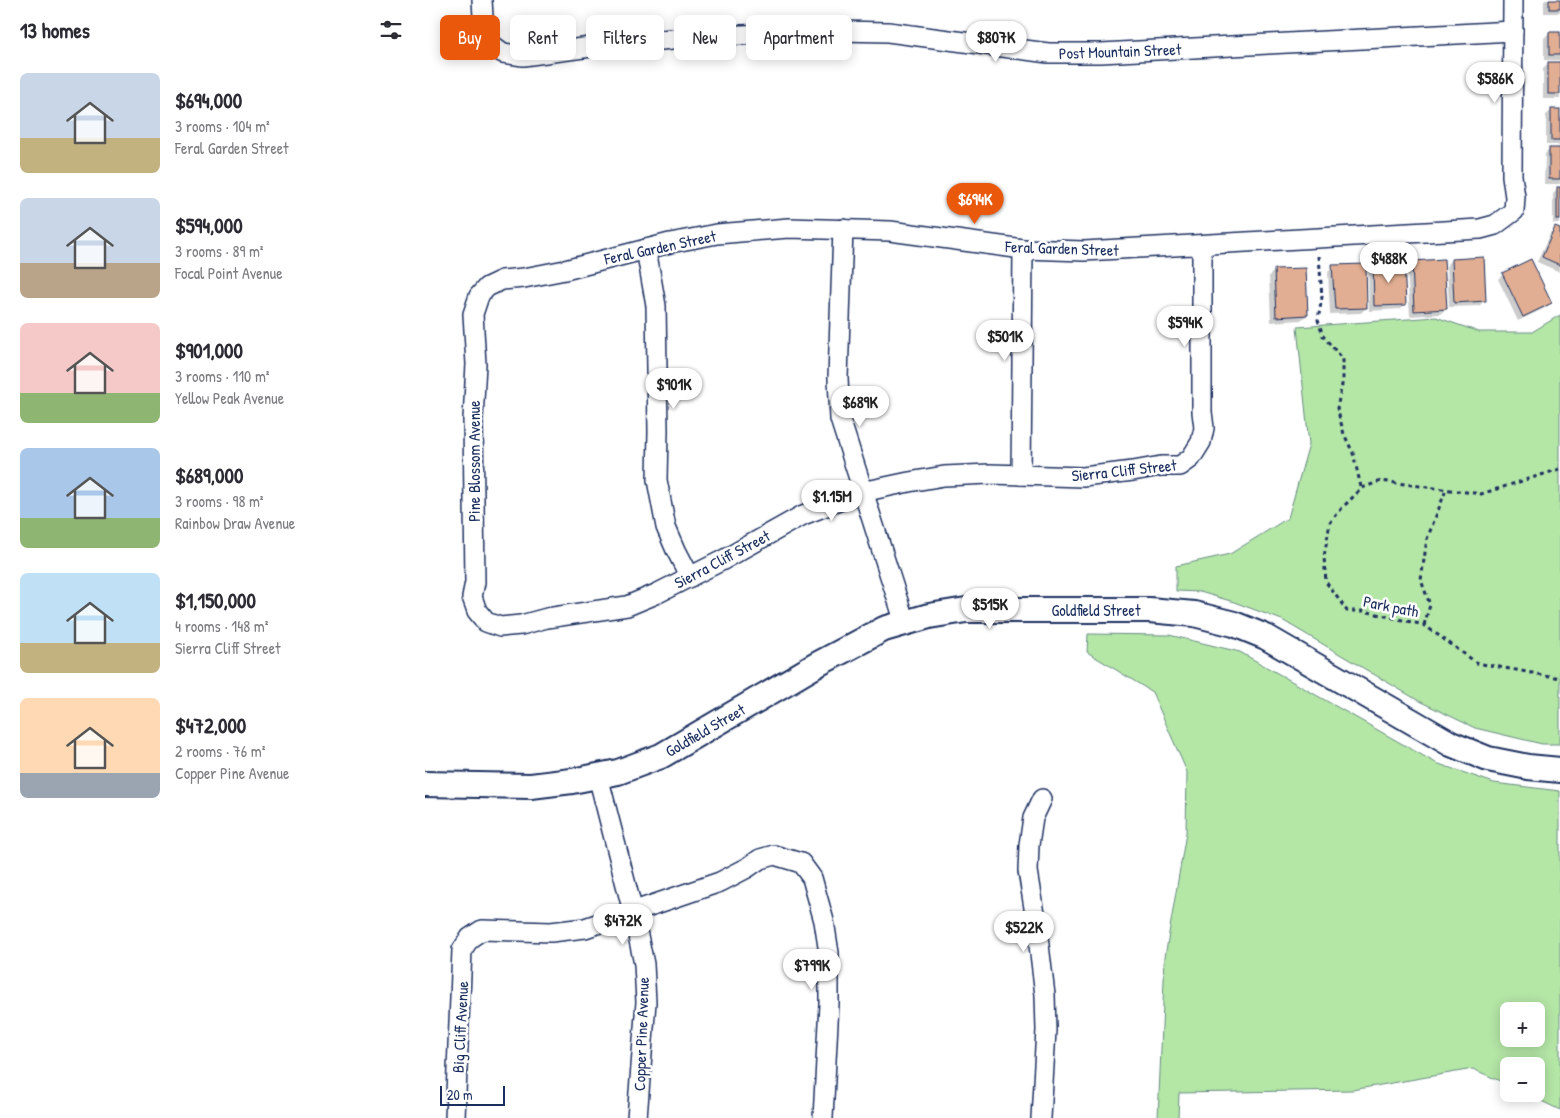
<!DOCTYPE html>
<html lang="en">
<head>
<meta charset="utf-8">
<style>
  :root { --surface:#fff; --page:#f7f7f7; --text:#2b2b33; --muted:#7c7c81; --accent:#ea580c }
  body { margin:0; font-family:"Patrick Hand",sans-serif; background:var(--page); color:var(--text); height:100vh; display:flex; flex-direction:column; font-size:19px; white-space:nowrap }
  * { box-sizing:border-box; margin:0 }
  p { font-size:16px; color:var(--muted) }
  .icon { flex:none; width:28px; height:28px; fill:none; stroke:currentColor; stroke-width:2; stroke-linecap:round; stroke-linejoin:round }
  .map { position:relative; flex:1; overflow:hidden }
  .panel { display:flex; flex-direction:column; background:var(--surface); width:425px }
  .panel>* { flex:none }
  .guide { position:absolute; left:15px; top:15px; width:475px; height:45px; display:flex; gap:10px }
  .fabs { position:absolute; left:1075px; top:1002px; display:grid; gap:10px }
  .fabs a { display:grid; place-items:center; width:45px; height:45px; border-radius:8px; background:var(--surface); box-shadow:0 2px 12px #0003; font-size:25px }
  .scale { position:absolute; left:15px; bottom:12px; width:65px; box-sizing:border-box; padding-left:5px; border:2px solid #1b2f5e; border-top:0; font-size:14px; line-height:18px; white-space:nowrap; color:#1b2f5e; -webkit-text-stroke:4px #fff; paint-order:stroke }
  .price { position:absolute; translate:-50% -42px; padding:0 11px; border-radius:18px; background:#fff; color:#222; font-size:16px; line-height:32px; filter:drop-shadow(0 1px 2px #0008) }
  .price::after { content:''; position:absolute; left:50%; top:30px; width:15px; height:11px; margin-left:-8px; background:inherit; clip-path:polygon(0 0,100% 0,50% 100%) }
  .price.selected { background:var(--accent); color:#fff }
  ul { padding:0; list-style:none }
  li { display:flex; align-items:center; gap:15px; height:125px; padding:0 20px }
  li span { display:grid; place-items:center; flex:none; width:140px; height:100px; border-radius:8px; color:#555 }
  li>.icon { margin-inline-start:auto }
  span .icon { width:60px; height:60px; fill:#fffc; stroke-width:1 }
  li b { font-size:21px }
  h2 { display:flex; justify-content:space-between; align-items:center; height:60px; padding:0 20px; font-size:21px }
  .chip { padding:0 18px; border-radius:8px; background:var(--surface); box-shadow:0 2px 12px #0003; font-size:18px; line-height:45px }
  .chip.selected { background:var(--accent); color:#fff }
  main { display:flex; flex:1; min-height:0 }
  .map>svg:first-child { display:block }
</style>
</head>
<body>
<main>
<section class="panel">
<h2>13 homes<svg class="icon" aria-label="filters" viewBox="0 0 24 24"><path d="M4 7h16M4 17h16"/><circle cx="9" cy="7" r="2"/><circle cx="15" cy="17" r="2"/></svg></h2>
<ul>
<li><span style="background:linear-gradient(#c9d6e8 65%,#c2b280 0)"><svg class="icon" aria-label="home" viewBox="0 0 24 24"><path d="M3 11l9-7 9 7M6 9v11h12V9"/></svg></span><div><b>$694,000</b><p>3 rooms · 104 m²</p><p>Feral Garden Street</p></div></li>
<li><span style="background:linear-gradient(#c9d6e8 65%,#b9a48a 0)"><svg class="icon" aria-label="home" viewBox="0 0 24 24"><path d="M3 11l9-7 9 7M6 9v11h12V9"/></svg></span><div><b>$594,000</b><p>3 rooms · 89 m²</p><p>Focal Point Avenue</p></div></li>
<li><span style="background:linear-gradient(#f6c9c9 70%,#8fb573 0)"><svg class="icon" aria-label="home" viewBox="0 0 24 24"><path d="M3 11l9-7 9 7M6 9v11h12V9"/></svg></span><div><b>$901,000</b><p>3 rooms · 110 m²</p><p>Yellow Peak Avenue</p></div></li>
<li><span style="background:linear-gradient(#a9c7e8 70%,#8fb573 0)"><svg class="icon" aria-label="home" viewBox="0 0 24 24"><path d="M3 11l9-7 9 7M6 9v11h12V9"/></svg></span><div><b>$689,000</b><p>3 rooms · 98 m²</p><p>Rainbow Draw Avenue</p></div></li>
<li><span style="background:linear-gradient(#bfe0f5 70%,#c2b280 0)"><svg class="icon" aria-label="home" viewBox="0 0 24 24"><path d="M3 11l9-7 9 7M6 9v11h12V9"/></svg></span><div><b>$1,150,000</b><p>4 rooms · 148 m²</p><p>Sierra Cliff Street</p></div></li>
<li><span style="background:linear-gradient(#ffd9b3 75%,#9aa5b1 0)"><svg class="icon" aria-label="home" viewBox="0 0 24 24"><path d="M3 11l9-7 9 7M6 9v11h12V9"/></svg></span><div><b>$472,000</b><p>2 rooms · 76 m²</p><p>Copper Pine Avenue</p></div></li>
</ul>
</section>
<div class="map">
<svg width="1135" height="1118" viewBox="0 0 1135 1118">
  <rect width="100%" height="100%" fill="#fff"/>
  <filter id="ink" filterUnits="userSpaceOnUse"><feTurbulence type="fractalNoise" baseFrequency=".02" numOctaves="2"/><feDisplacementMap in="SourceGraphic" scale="10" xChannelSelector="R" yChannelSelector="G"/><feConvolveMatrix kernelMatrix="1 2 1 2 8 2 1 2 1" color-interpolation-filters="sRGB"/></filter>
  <g filter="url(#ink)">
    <!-- green -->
    <g fill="#b4e6a6" stroke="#688a82" fill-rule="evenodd">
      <path d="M 1135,315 L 1135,744 L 1117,744 L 1050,728 L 994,701 L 857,620 L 809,602 L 775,592 L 751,591 L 751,566 L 805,554 L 863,518 L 884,444 L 872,327 L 1011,317 L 1054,332 L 1107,332 Z"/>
      <path d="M 663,634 L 744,635 L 815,652 L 1011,763 L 1069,783 L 1135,791 L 1135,1110 L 1102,1094 L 1111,1094 L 1111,1066 L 1084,1066 L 1084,1085 L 1048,1069 L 927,1090 L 754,1093 L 753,1118 L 733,1118 L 740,957 L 761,833 L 762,772 L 727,692 L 662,652 ZM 1084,1011 L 1111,1011 L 1111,1039 L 1084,1039 Z"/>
    </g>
    <!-- shadow -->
    <g fill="#0003">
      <rect x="1119" y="0" width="16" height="13"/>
      <path d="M 1124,33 L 1135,33 L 1135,60 L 1119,60 L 1119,38 Z"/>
      <path d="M 1124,63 L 1135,63 L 1135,99 L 1118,99 L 1118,69 Z"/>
      <path d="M 1127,110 L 1135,110 L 1135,145 L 1121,145 L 1121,115 Z"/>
      <path d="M 1125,149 L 1135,149 L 1135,184 L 1119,184 L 1120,154 Z"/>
      <path d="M 1133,188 L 1135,188 L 1135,224 L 1128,224 L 1128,193 Z"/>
      <path d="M 1130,229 L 1135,231 L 1135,272 L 1112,262 L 1125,234 Z"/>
      <path d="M 1027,260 L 1059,301 L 1054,306 L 1024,307 L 1022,265 Z"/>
      <path d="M 987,262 L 1021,309 L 1015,314 L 985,316 L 982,268 Z"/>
      <path d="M 948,264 L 980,304 L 975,309 L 944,311 L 943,269 Z"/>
      <path d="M 908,267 L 941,308 L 936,313 L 905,314 L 903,272 Z"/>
      <path d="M 849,271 L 882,315 L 876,320 L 846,322 L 844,276 Z"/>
      <path d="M 1078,274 L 1126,303 L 1120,308 L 1093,321 L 1073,279 Z"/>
    </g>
    <!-- building -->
    <g fill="#e1ae93" stroke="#1b2f5e">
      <rect x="1124" y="0" width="11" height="9"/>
      <rect x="1124" y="32" width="11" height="23"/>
      <rect x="1123" y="62" width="12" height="32"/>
      <rect x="1126" y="109" width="9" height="31"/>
      <rect x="1124" y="148" width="11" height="31"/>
      <rect x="1132" y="187" width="3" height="33"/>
      <path d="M 1130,227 L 1135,229 L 1135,265 L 1117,257 Z"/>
      <path d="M 1059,257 L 1061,301 L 1029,303 L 1027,259 Z"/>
      <path d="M 1019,259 L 1022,309 L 989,311 L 987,261 Z"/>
      <path d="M 1106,259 L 1127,303 L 1098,317 L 1077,273 Z"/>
      <path d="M 979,261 L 981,305 L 949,306 L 948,262 Z"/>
      <path d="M 941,264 L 942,308 L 910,309 L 907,265 Z"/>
      <path d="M 881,268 L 883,315 L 851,317 L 849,269 Z"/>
    </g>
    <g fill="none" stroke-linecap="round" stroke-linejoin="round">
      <defs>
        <g id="minor">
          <path d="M 57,0 L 59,33 L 67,45 L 78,53 L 98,56 L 181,45 L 270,37 L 413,31 L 463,32 L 623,53 L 676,53 L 1088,31"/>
          <path d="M 418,229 L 413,378 L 415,419 L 480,623"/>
          <path d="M 777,245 L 777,412 L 779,428 L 776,442 L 766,458 L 755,466 L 736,466 L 708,471 L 658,477 L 565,474 L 519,476 L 484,482 L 437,492 L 378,515 L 298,560 L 231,594 L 202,606 L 122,618 L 96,625 L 75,627 L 61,622 L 52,611 L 47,597 L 50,582 L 48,419 L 51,364 L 48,314 L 54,296 L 62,287 L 77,280 L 99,278 L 140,270 L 245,243 L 292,234 L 364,228 L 465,231 L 598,249 L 659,251 L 1055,229 L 1070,225 L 1089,211 L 1090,197 L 1087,176 L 1088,0"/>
          <path d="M 221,249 L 231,306 L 233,431 L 232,480 L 241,527 L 251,550 L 265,577"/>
          <path d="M 596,475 L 598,249"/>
          <path d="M 173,776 L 208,912 L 219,964 L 221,1002 L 212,1118"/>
          <path d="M 30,1118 L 37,950 L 45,938 L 57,930 L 126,932 L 160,928 L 295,882 L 322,868 L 335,859 L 349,855 L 376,863 L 387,878 L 399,921 L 404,953 L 404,1004 L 398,1118"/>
          <path d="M 616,1118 L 621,1030 L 620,995 L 611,920 L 603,871 L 604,845 L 608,818 L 617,799"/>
        </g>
        <path id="tertiary" d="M 0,784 L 106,786 L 147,781 L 193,772 L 236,756 L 393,664 L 459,629 L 504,616 L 541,610 L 724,610 L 769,614 L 809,624 L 841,637 L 1026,744 L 1063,759 L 1103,767 L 1135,770"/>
      </defs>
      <!-- minor casing -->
      <use href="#minor" stroke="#1b2f5e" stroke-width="22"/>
      <!-- tertiary casing -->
      <use href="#tertiary" stroke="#1b2f5e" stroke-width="28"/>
      <!-- path -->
      <g stroke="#1b2f5e" stroke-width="3" stroke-dasharray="4 4" stroke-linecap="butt">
        <path d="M 894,256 L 897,297 L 893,320 L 898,336 L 918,359 L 918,380 L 912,408 L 919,434 L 928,453 L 936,487"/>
        <path d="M 1135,469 L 1056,494 L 956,481 L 937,488 L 917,508 L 905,523 L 899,557 L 901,582 L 922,611 L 939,611 L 999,625 L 1052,663 L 1135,678"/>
        <path d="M 999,625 L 1005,605 L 996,580 L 1002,539 L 1021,490"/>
      </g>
      <!-- minor -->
      <use href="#minor" stroke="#fff" stroke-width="19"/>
      <!-- tertiary -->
      <use href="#tertiary" stroke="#fff" stroke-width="24"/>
    </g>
  </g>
  <g text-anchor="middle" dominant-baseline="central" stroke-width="5" stroke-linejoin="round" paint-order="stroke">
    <!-- street labels -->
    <g font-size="16" fill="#1b2f5e" stroke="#fff">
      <text transform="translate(695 51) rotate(-2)">Post Mountain Street</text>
      <text transform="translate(235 247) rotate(-12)">Feral Garden Street</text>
      <text transform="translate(637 248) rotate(2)">Feral Garden Street</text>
      <text transform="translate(49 461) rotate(-90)">Pine Blossom Avenue</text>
      <text transform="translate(699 470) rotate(-6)">Sierra Cliff Street</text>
      <text transform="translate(297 559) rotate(-28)">Sierra Cliff Street</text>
      <text transform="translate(966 606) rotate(11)">Park path</text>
      <text x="671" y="610">Goldfield Street</text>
      <text transform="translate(280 730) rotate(-30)">Goldfield Street</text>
      <text transform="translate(35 1027) rotate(-87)">Big Cliff Avenue</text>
      <text transform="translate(216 1034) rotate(-88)">Copper Pine Avenue</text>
    </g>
  </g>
</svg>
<div class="fabs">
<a>+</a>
<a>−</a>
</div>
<div class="scale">20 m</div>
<b class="price" style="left:571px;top:63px">$807K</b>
<b class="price" style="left:1070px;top:104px">$586K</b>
<b class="price selected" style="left:550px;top:225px">$694K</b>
<b class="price" style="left:964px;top:284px">$488K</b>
<b class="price" style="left:760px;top:348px">$594K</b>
<b class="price" style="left:580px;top:362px">$501K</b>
<b class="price" style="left:249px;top:410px">$901K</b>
<b class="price" style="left:435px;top:428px">$689K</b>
<b class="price" style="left:407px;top:522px">$1.15M</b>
<b class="price" style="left:565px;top:630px">$515K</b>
<b class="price" style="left:198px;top:946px">$472K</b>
<b class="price" style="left:599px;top:953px">$522K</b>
<b class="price" style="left:387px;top:991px">$799K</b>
<div class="guide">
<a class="chip selected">Buy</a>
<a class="chip">Rent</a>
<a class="chip">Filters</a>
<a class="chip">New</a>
<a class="chip">Apartment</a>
</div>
</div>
</main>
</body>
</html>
